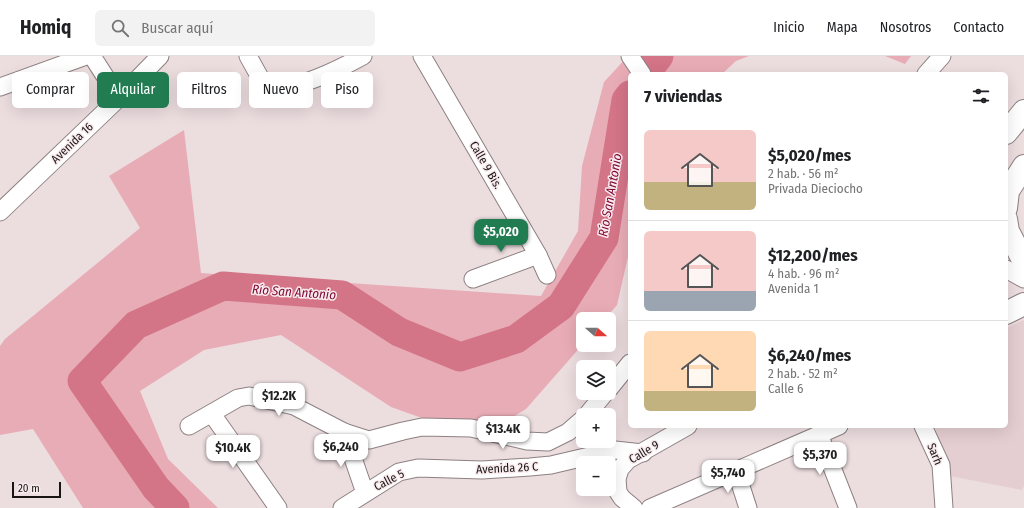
<!DOCTYPE html>
<html lang="es">
<head>
<meta charset="utf-8">
<style>
  :root { --surface:#fff; --page:#f2f2f2; --text:#202124; --muted:#757577; --line:#e0e0e0; --accent:#227c51 }
  body { margin:0; font-family:"Fira Sans Condensed",sans-serif; background:var(--page); color:var(--text); height:100vh; display:flex; flex-direction:column; font-size:15px; white-space:nowrap }
  * { box-sizing:border-box; margin:0 }
  p { font-size:13px; color:var(--muted) }
  .icon { flex:none; width:22px; height:22px; fill:none; stroke:currentColor; stroke-width:2; stroke-linecap:round; stroke-linejoin:round }
  .map { position:relative; flex:1; overflow:hidden }
  .sheet { position:absolute; left:628px; top:16px; width:380px; height:356px; display:flex; flex-direction:column; background:var(--surface); border-radius:6px; box-shadow:0 4px 16px #0002 }
  .sheet>* { flex:none }
  .banner { position:absolute; left:12px; top:16px; width:380px; height:36px; display:flex; gap:8px }
  .needle { width:26px; rotate:111deg }
  .tools { position:absolute; left:576px; top:256px; display:grid; gap:8px }
  .tools a { display:grid; place-items:center; width:40px; height:40px; border-radius:6px; background:var(--surface); box-shadow:0 4px 16px #0002; font-size:20px }
  .scale { position:absolute; left:12px; bottom:10px; width:49px; box-sizing:border-box; padding-left:4px; border:2px solid #191515; border-top:0; font-size:11px; line-height:14px; white-space:nowrap; color:#191515; -webkit-text-stroke:3px #f9ebed; paint-order:stroke }
  .price { position:absolute; translate:-50% -34px; padding:0 9px; border-radius:8px; background:#fff; color:#222; font-size:13px; line-height:26px; filter:drop-shadow(0 1px 2px #0008) }
  .price::after { content:''; position:absolute; left:50%; top:24px; width:12px; height:9px; margin-left:-6px; background:inherit; clip-path:polygon(0 0,100% 0,50% 100%) }
  .price.active { background:var(--accent); color:#fff }
  ul { padding:0; list-style:none }
  li { display:flex; align-items:center; gap:12px; height:100px; padding:0 16px }
  li+li { border-top:1px solid var(--line) }
  li span { display:grid; place-items:center; flex:none; width:112px; height:80px; border-radius:6px; color:#555 }
  li>.icon { margin-inline-start:auto }
  span .icon { width:48px; height:48px; fill:#fffc; stroke-width:1 }
  li b { font-size:17px }
  h2 { display:flex; justify-content:space-between; align-items:center; height:48px; padding:0 16px; font-size:17px }
  .pill { padding:0 14px; border-radius:6px; background:var(--surface); box-shadow:0 4px 16px #0002; font-size:14px; line-height:36px }
  .pill.active { background:var(--accent); color:#fff }
  header { display:flex; align-items:center; gap:24px; box-sizing:border-box; height:56px; padding:0 20px; background:var(--surface); border-bottom:1px solid var(--line) }
  header strong { font-size:19px }
  nav { display:flex; gap:22px; margin-inline-start:auto; font-size:14px }
  .search { width:280px; height:36px; background:var(--page); display:flex; align-items:center; gap:10px; box-sizing:border-box; padding:0 14px; border-radius:6px; color:var(--muted); font-size:15px }
  .map>svg:first-child { display:block }
</style>
</head>
<body>
<header>
<strong>Homiq</strong>
<div class="search"><svg class="icon" aria-label="search" viewBox="0 0 24 24"><circle cx="10" cy="10" r="6"/><path d="M15 15l6 6"/></svg>Buscar aquí</div>
<nav><a>Inicio</a><a>Mapa</a><a>Nosotros</a><a>Contacto</a></nav>
</header>
<div class="map">
<svg width="1024" height="452" viewBox="0 0 1024 452">
  <rect width="100%" height="100%" fill="#ecdddf"/>
  <!-- built -->
  <path fill="#e5ced1" d="M 1024,264 L 1024,430 L 1022,434 L 950,420 L 935,370 L 1006,370 L 1006,272 Z"/>
  <!-- green -->
  <g fill="#e8acb6">
    <path d="M 628,0 L 749,0 L 736,5 L 722,18 L 630,18 L 630,192 L 617,249 L 605,263 L 583,263 L 583,288 L 526,353 L 478,382 L 391,351 L 281,279 L 204,294 L 140,335 L 168,403 L 218,452 L 83,452 L 33,373 L 0,379 L 0,290 L 5,283 L 140,172 L 109,120 L 184,74 L 201,217 L 541,240 L 578,175 L 582,110 L 604,26 Z"/>
    <path d="M 885,0 L 911,0 L 905,8 Z"/>
  </g>
  <g fill="none" stroke-linecap="round" stroke-linejoin="round">
    <!-- river -->
    <g stroke="#d37487" stroke-width="29">
      <path d="M 645,18 L 659,0"/>
      <path d="M 175,452 L 156,432 L 82,325 L 136,269 L 223,230 L 342,239 L 399,276 L 460,301 L 516,283 L 561,250 L 604,182 L 626,44 L 630,39"/>
    </g>
    <defs>
      <g id="street">
        <path d="M 92,0 L 119,42"/>
        <path d="M 248,0 L 263,27 C 267,29 271,30 275,31 C 301,33 341,12 363,0"/>
        <path d="M 422,0 L 538,199 L 547,219"/>
        <path d="M 630,0 L 642,18"/>
        <path d="M 926,18 L 942,0"/>
        <path d="M 0,31 L 86,0"/>
        <path d="M 0,156 L 119,42 L 160,0"/>
        <path d="M 1006,213 L 1024,223"/>
        <path d="M 473,223 L 538,199"/>
        <path d="M 609,333 L 630,307"/>
        <path d="M 212,358 L 278,452"/>
        <path d="M 587,359 L 605,337"/>
        <path d="M 189,370 L 238,342 L 249,340 L 294,350 L 344,376 L 369,384 L 403,375 L 422,371 L 471,372 L 527,385 L 548,386 L 568,376 L 583,363"/>
        <path d="M 923,370 L 941,409 L 944,452"/>
        <path d="M 344,376 L 365,437"/>
        <path d="M 819,378 L 848,452"/>
        <path d="M 736,415 L 748,452"/>
        <path d="M 342,452 L 399,416 L 418,412 L 482,414 L 530,411 L 551,409 L 615,394 L 643,397"/>
        <path d="M 634,452 L 622,442 L 618,436 L 617,423 L 620,413 L 628,404 L 688,370"/>
        <path d="M 650,452 L 839,370"/>
      </g>
      <g id="secondary">
        <path d="M 1006,77 L 1024,55"/>
        <path d="M 1006,152 L 1008,135 L 1024,110"/>
        <path d="M 1006,163 L 1008,175 L 1024,206"/>
        <path d="M 1006,257 L 1024,248"/>
      </g>
    </defs>
    <!-- street casing -->
    <use href="#street" stroke="#8e8182" stroke-width="19"/>
    <!-- secondary casing -->
    <use href="#secondary" stroke="#8e8182" stroke-width="24"/>
    <!-- street -->
    <use href="#street" stroke="#fff" stroke-width="17"/>
    <!-- secondary -->
    <use href="#secondary" stroke="#fff" stroke-width="22"/>
  </g>
  <g text-anchor="middle" dominant-baseline="central" stroke-width="3" stroke-linejoin="round" paint-order="stroke">
    <!-- street labels -->
    <g font-size="12" fill="#191515" stroke="#f9ebed">
      <text transform="translate(72 87) rotate(-44)">Avenida 16</text>
      <text transform="translate(486 109) rotate(60)">Calle 9 Bis.</text>
      <text transform="translate(644 396) rotate(-31)">Calle 9</text>
      <text transform="translate(935 398) rotate(68)">Sarh</text>
      <text transform="translate(507 412) rotate(-3)">Avenida 26 C</text>
      <text transform="translate(389 424) rotate(-27)">Calle 5</text>
    </g>
    <!-- water labels -->
    <g font-size="13" font-style="italic" fill="#800935" stroke="#f9ebed">
      <text transform="translate(610 139) rotate(-80)">Río San Antonio</text>
      <text transform="translate(294 236) rotate(4)">Río San Antonio</text>
    </g>
  </g>
</svg>
<div class="tools">
<a><svg class="needle" viewBox="-14 -14 28 28"><path d="M0-13l5 13h-10z" fill="#e53935"/><path d="M0 13l5-13h-10z" fill="#757577"/></svg></a>
<a><svg class="icon" aria-label="layers" viewBox="0 0 24 24"><path d="M12 4l9 5-9 5-9-5zM3 14l9 5 9-5"/></svg></a>
<a>+</a>
<a>−</a>
</div>
<div class="scale">20 m</div>
<b class="price active" style="left:501px;top:197px">$5,020</b>
<b class="price" style="left:279px;top:361px">$12.2K</b>
<b class="price" style="left:503px;top:394px">$13.4K</b>
<b class="price" style="left:341px;top:412px">$6,240</b>
<b class="price" style="left:233px;top:413px">$10.4K</b>
<b class="price" style="left:820px;top:420px">$5,370</b>
<b class="price" style="left:728px;top:438px">$5,740</b>
<div class="banner">
<a class="pill">Comprar</a>
<a class="pill active">Alquilar</a>
<a class="pill">Filtros</a>
<a class="pill">Nuevo</a>
<a class="pill">Piso</a>
</div>
<section class="sheet">
<h2>7 viviendas<svg class="icon" aria-label="filters" viewBox="0 0 24 24"><path d="M4 7h16M4 17h16"/><circle cx="9" cy="7" r="2"/><circle cx="15" cy="17" r="2"/></svg></h2>
<ul>
<li><span style="background:linear-gradient(#f6c9c9 65%,#c2b280 0)"><svg class="icon" aria-label="home" viewBox="0 0 24 24"><path d="M3 11l9-7 9 7M6 9v11h12V9"/></svg></span><div><b>$5,020/mes</b><p>2 hab. · 56 m²</p><p>Privada Dieciocho</p></div></li>
<li><span style="background:linear-gradient(#f6c9c9 75%,#9aa5b1 0)"><svg class="icon" aria-label="home" viewBox="0 0 24 24"><path d="M3 11l9-7 9 7M6 9v11h12V9"/></svg></span><div><b>$12,200/mes</b><p>4 hab. · 96 m²</p><p>Avenida 1</p></div></li>
<li><span style="background:linear-gradient(#ffd9b3 75%,#c2b280 0)"><svg class="icon" aria-label="home" viewBox="0 0 24 24"><path d="M3 11l9-7 9 7M6 9v11h12V9"/></svg></span><div><b>$6,240/mes</b><p>2 hab. · 52 m²</p><p>Calle 6</p></div></li>
</ul>
</section>
</div>
</body>
</html>
